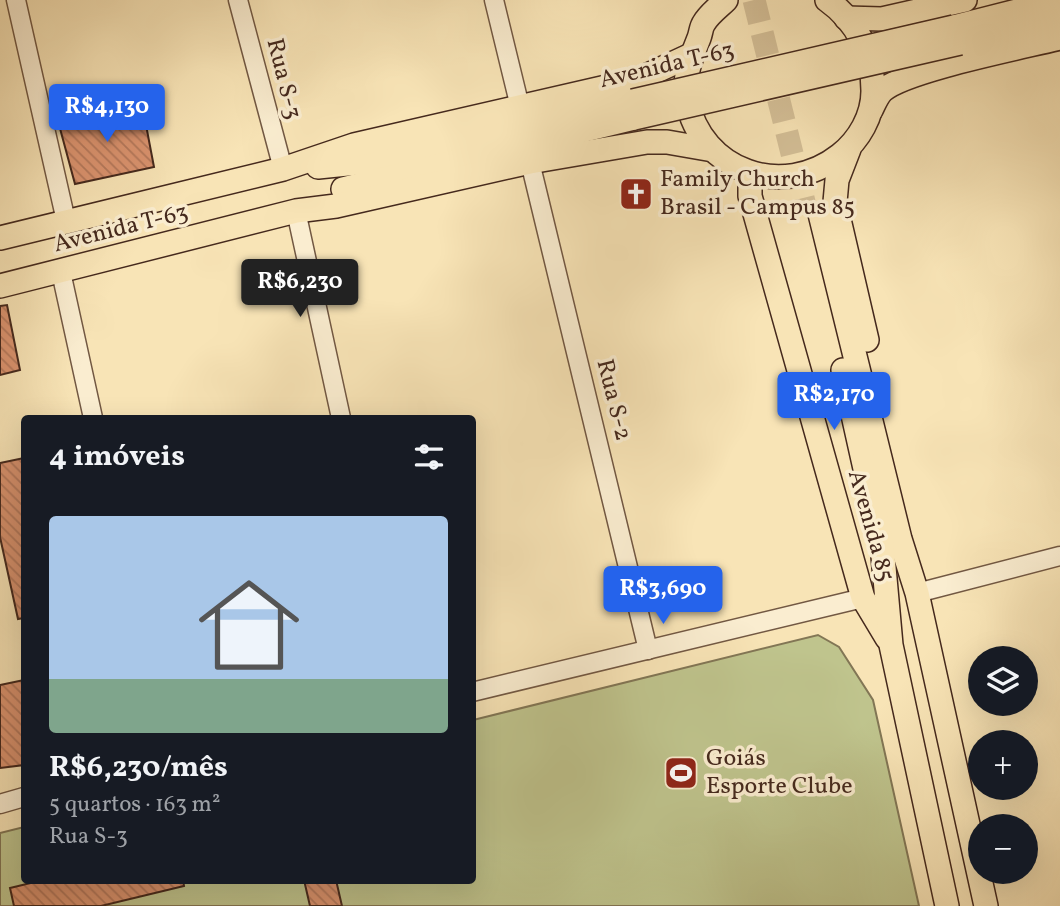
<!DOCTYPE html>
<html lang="pt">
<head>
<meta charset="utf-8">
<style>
  :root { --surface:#171b24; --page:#20242c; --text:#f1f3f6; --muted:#9ea1a6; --accent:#2563eb }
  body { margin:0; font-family:Vollkorn,serif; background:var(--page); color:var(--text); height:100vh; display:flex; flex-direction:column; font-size:26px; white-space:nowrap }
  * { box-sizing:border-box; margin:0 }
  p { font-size:23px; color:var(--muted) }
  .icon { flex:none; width:38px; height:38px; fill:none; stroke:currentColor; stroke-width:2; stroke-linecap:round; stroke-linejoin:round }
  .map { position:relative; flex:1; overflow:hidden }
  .sheet { position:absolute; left:21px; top:415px; width:455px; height:469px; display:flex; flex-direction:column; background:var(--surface); border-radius:7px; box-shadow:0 7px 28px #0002 }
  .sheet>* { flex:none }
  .controls { position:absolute; left:968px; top:646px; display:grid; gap:14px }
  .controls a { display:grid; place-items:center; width:70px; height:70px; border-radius:50%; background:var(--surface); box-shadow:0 7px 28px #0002; font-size:35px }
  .price { position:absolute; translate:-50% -60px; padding:0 16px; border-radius:7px; background:var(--accent); color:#fff; font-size:23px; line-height:46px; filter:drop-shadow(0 2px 4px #0008) }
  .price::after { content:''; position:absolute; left:50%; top:42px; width:21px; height:16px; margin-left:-10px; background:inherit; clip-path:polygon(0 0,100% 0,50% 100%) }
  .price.on { background:#222; color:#fff }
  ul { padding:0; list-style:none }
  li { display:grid; align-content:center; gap:14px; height:371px; padding:0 28px }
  li span { display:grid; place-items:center; height:217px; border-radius:7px; color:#555 }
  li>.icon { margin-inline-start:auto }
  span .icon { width:126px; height:126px; fill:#fffc; stroke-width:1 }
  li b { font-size:30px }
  h2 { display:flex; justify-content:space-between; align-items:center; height:84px; padding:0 28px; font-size:30px }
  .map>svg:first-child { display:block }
</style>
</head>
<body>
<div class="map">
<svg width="1060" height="906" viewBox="0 0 1060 906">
  <defs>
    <pattern id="building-back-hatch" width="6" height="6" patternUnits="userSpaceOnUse" patternTransform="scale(1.75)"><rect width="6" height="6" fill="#da936f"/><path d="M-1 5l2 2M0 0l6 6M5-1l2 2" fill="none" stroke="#b3785b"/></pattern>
  </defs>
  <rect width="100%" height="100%" fill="#f8e4b6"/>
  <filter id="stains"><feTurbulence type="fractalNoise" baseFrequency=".00286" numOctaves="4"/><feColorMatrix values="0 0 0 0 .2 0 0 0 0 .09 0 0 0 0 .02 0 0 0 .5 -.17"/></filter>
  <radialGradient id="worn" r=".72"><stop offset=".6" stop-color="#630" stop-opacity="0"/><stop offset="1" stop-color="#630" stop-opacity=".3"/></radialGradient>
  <!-- green -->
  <path fill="#bfc48d" stroke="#827655" stroke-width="2" d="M 818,635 L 839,647 L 873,700 L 919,906 L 0,906 L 0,833 L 24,827 L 24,880 L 472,880 L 473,720 Z"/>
  <!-- building -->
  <g fill="url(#building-back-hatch)" stroke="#45291d" stroke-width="2">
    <path d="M 142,104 L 154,167 L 75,184 L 58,121 Z"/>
    <path d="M 7,305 L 20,370 L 0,375 L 0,306 Z"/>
    <path d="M 24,458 L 24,618 L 18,619 L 0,537 L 0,463 Z"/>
    <path d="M 24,680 L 24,765 L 0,768 L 0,685 Z"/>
    <path d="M 43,880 L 183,880 L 184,886 L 101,906 L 14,906 L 10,888 Z"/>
    <path d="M 304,880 L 336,880 L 342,906 L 310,906 Z"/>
  </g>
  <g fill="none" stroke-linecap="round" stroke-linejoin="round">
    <!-- major-tunnel -->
    <path stroke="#d4bf97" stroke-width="23" stroke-dasharray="23 11" stroke-linecap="butt" d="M 754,0 L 807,214"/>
    <defs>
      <g id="minor">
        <path d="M 16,0 L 66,221"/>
        <path d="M 238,0 L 283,169"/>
        <path d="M 494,0 L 520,107"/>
        <path d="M 530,162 L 648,650"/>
        <path d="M 296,211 L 341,418"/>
        <path d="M 61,272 L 93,418"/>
        <path d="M 917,593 L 1060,556"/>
        <path d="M 472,692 L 863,598"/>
        <path d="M 0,804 L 24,797"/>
      </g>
      <g id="major">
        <path d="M 726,0 C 719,7 709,14 704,23 C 701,27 701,33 699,38 C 691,58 683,77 687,100 C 701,172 783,200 840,155 C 859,140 873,116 873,91 C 873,55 858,22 827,0"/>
        <path d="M 846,18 L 882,19 L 965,0"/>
        <path d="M 954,27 L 1060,0"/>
        <path d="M 960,43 L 1060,20"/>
        <path d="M 871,110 C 874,104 877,96 882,91 C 905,70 1024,47 1060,38"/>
        <path d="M 849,149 L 837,180 L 835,202 L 867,340"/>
        <path d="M 318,167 L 357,163 L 633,101"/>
        <path d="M 750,173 L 750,196 L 863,598 L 887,638"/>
        <path d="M 343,189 L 634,118"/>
        <path d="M 820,214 L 900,539 L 917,593 L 986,906"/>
        <path d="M 0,238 L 283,169 L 354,145 L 637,80 L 691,55"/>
        <path d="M 0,286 L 296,211 L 336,206 L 530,162 L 647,142 L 667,142 L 713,150"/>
        <path d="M 843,370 L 882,545 L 891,645 L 947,906"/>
      </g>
    </defs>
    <!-- minor casing -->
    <use href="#minor" stroke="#725843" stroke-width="21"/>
    <!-- major casing -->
    <use href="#major" stroke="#45291d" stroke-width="26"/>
    <!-- minor -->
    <use href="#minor" stroke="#faedd0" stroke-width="18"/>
    <!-- major -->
    <use href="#major" stroke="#f8e4b6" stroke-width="23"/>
    <defs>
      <g id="major-bridge">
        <path d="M 633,101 L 954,27"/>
        <path d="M 634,118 L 960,43"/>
      </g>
    </defs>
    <!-- major-bridge casing -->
    <use href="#major-bridge" stroke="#45291d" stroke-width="26" stroke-linecap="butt"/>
    <!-- major-bridge -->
    <use href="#major-bridge" stroke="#f8e4b6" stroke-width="23"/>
  </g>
  <!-- icons -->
  <defs>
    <symbol id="church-square" viewBox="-11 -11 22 22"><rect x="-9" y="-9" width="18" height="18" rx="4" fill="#8f2418" stroke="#faedd0"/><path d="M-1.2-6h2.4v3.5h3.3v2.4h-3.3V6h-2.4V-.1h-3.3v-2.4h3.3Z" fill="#fff"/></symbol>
    <symbol id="stadium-square" viewBox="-11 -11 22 22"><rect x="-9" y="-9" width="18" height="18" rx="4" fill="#8f2418" stroke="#faedd0"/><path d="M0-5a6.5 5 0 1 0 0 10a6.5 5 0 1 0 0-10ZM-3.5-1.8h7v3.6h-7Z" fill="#fff"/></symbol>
  </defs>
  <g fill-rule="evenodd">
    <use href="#church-square" x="617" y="175" width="38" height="38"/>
    <use href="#stadium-square" x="662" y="754" width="38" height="38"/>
  </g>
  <g text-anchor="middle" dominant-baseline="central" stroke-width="7" stroke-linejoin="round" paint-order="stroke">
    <!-- street labels -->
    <g font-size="24" fill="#45291d" stroke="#faedd0">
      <text transform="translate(667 66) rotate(-13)">Avenida T-63</text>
      <text transform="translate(283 79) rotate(76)">Rua S-3</text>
      <text transform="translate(121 229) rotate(-14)">Avenida T-63</text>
      <text transform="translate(613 400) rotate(76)">Rua S-2</text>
      <text transform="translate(870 526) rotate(74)">Avenida 85</text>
    </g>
    <!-- poi labels -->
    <g font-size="24" fill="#45291d" stroke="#faedd0" text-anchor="start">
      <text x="660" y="180">Family Church<tspan x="660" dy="28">Brasil - Campus 85</tspan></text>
      <text x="706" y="759">Goiás<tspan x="706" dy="28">Esporte Clube</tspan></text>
    </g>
  </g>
  <rect width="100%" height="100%" filter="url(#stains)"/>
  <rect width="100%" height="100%" fill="url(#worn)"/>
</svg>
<div class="controls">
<a><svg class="icon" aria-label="layers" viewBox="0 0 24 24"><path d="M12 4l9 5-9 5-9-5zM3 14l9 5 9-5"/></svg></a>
<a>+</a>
<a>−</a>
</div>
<b class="price" style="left:107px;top:144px">R$4,130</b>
<b class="price on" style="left:300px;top:319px">R$6,230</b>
<b class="price" style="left:834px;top:432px">R$2,170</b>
<b class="price" style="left:663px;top:626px">R$3,690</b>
<section class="sheet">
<h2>4 imóveis<svg class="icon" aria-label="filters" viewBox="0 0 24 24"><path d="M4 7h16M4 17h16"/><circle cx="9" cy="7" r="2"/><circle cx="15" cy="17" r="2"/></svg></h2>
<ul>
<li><span style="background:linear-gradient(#a9c7e8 75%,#7fa58c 0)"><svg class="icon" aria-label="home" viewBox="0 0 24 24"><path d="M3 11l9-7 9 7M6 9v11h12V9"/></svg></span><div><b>R$6,230/mês</b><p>5 quartos · 163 m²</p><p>Rua S-3</p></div></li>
</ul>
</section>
</div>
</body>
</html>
